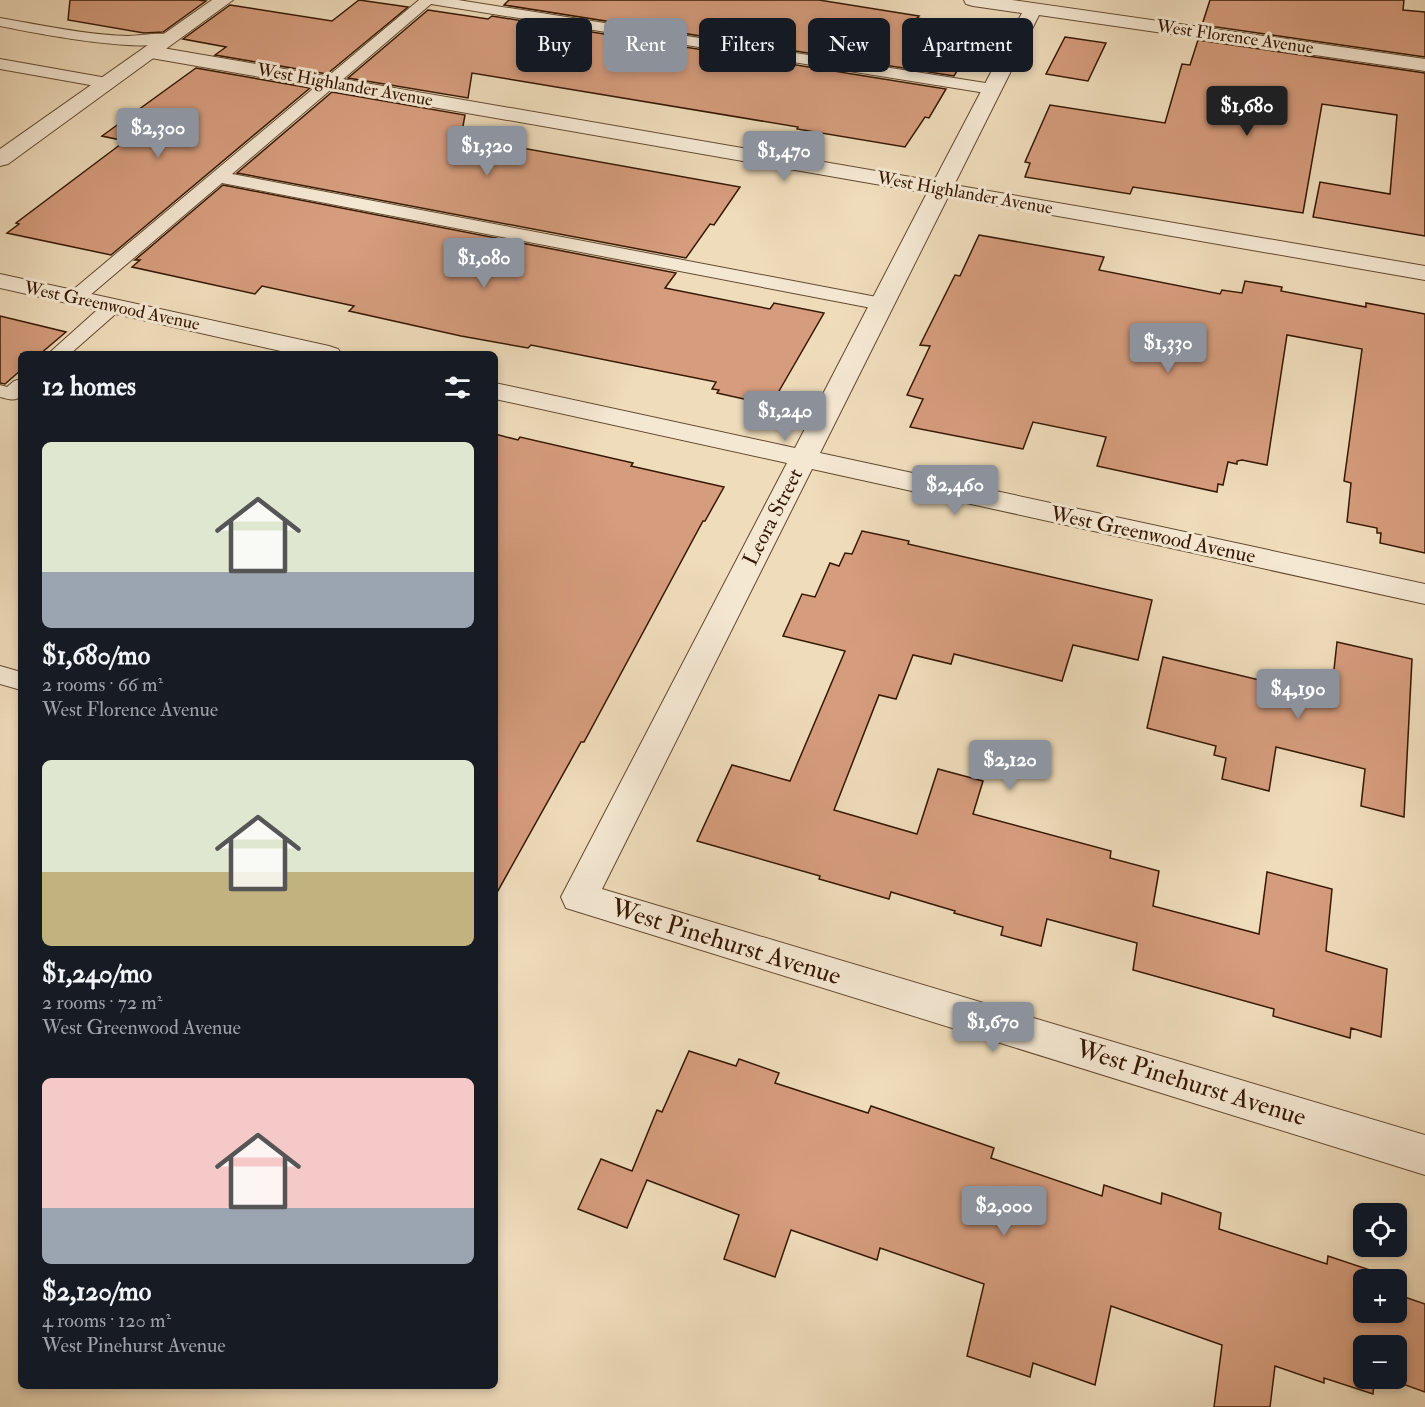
<!DOCTYPE html>
<html lang="en">
<head>
<meta charset="utf-8">
<style>
  :root { --surface:#171b24; --page:#20242c; --text:#f1f3f6; --muted:#9ea1a6; --accent:#8c9099 }
  body { margin:0; font-family:"IM FELL Double Pica",serif; background:var(--page); color:var(--text); height:100vh; display:flex; flex-direction:column; font-size:22px; white-space:nowrap }
  * { box-sizing:border-box; margin:0 }
  p { font-size:20px; color:var(--muted) }
  .icon { flex:none; width:33px; height:33px; fill:none; stroke:currentColor; stroke-width:2; stroke-linecap:round; stroke-linejoin:round }
  .map { position:relative; flex:1; overflow:hidden }
  .panel { position:absolute; left:18px; top:351px; width:480px; height:1038px; display:flex; flex-direction:column; background:var(--surface); border-radius:9px; box-shadow:0 3px 9px #0003 }
  .panel>* { flex:none }
  .top-card { position:absolute; left:516px; top:18px; width:570px; height:54px; display:flex; gap:12px }
  .buttons { position:absolute; left:1353px; top:1203px; display:grid; gap:12px }
  .buttons a { display:grid; place-items:center; width:54px; height:54px; border-radius:9px; background:var(--surface); box-shadow:0 3px 9px #0003; font-size:30px }
  .price { position:absolute; translate:-50% -51px; padding:0 14px; border-radius:6px; background:var(--accent); color:#fff; font-size:20px; line-height:39px; filter:drop-shadow(0 2px 3px #0008) }
  .price::after { content:''; position:absolute; left:50%; top:36px; width:18px; height:14px; margin-left:-9px; background:inherit; clip-path:polygon(0 0,100% 0,50% 100%) }
  .price.current { background:#222; color:#fff }
  ul { padding:0; list-style:none }
  li { display:grid; align-content:center; gap:12px; height:318px; padding:0 24px }
  li span { display:grid; place-items:center; height:186px; border-radius:9px; color:#555 }
  li>.icon { margin-inline-start:auto }
  span .icon { width:108px; height:108px; fill:#fffc; stroke-width:1 }
  li b { font-size:26px }
  h2 { display:flex; justify-content:space-between; align-items:center; height:72px; padding:0 24px; font-size:26px }
  .chip { padding:0 21px; border-radius:9px; background:var(--surface); box-shadow:0 3px 9px #0003; font-size:21px; line-height:54px }
  .chip.current { background:var(--accent); color:#fff }
  .map>svg:first-child { display:block }
</style>
</head>
<body>
<div class="map">
<svg width="1425" height="1407" viewBox="0 0 1425 1407">
  <rect width="100%" height="100%" fill="#efdcbb"/>
  <filter id="stains"><feTurbulence type="fractalNoise" baseFrequency=".00333" numOctaves="4"/><feColorMatrix values="0 0 0 0 .2 0 0 0 0 .09 0 0 0 0 .02 0 0 0 .5 -.17"/></filter>
  <radialGradient id="worn" r=".72"><stop offset=".6" stop-color="#630" stop-opacity="0"/><stop offset="1" stop-color="#630" stop-opacity=".3"/></radialGradient>
  <!-- building -->
  <g fill="#d59c7d" stroke="#361802" stroke-width="1.5">
    <path d="M 70,0 L 198,0 L 206,1 L 163,32 L 144,33 L 68,20 Z"/>
    <path d="M 359,0 L 408,7 L 327,74 L 215,55 L 226,47 L 183,39 L 230,5 L 332,21 Z"/>
    <path d="M 509,0 L 819,0 L 919,16 L 917,18 L 982,29 L 954,76 L 504,5 Z"/>
    <path d="M 1210,0 L 1404,0 L 1403,10 L 1425,12 L 1425,57 L 1202,25 Z"/>
    <path d="M 428,10 L 488,19 L 492,16 L 946,89 L 929,118 L 925,117 L 905,147 L 797,129 L 798,127 L 472,73 L 468,98 L 348,78 Z"/>
    <path d="M 1065,37 L 1106,43 L 1088,81 L 1046,74 Z"/>
    <path d="M 1198,40 L 1425,73 L 1425,236 L 1313,217 L 1320,182 L 1390,194 L 1397,115 L 1322,104 L 1303,213 L 1133,187 L 1130,194 L 1025,177 L 1030,163 L 1025,162 L 1050,105 L 1165,123 L 1182,64 L 1190,65 Z"/>
    <path d="M 196,68 L 310,88 L 111,255 L 7,233 L 19,224 L 16,223 L 125,141 L 102,136 Z"/>
    <path d="M 332,92 L 465,115 L 461,137 L 740,187 L 714,225 L 710,224 L 686,258 L 237,173 Z"/>
    <path d="M 223,185 L 676,273 L 665,288 L 770,309 L 774,303 L 824,313 L 771,405 L 717,393 L 719,390 L 712,389 L 716,382 L 531,345 L 528,348 L 461,336 L 349,311 L 354,306 L 262,286 L 255,294 L 132,267 L 140,260 L 135,260 Z"/>
    <path d="M 979,235 L 1104,257 L 1099,270 L 1220,294 L 1222,290 L 1242,293 L 1245,281 L 1282,287 L 1281,291 L 1366,307 L 1366,303 L 1425,314 L 1425,553 L 1380,543 L 1381,533 L 1377,533 L 1377,528 L 1347,522 L 1351,483 L 1344,481 L 1362,349 L 1287,335 L 1267,465 L 1242,460 L 1237,461 L 1237,464 L 1228,462 L 1223,485 L 1218,484 L 1217,492 L 1097,466 L 1106,437 L 1033,422 L 1023,449 L 910,427 L 923,399 L 907,395 L 930,346 L 920,345 L 955,275 L 960,276 Z"/>
    <path d="M 0,316 L 66,332 L 40,354 L 21,354 L 21,370 L 5,384 L 0,383 Z"/>
    <path d="M 495,434 L 518,440 L 520,437 L 633,463 L 631,466 L 724,487 L 705,521 L 703,521 L 584,742 L 581,742 L 495,896 Z"/>
    <path d="M 862,531 L 909,541 L 908,544 L 1152,600 L 1138,660 L 1073,645 L 1062,681 L 954,654 L 951,664 L 913,655 L 896,699 L 879,695 L 834,810 L 917,834 L 938,769 L 983,781 L 973,814 L 1111,851 L 1110,858 L 1159,871 L 1153,906 L 1259,934 L 1267,872 L 1332,889 L 1326,951 L 1387,969 L 1381,1037 L 1351,1028 L 1350,1038 L 1273,1016 L 1274,1009 L 1133,970 L 1137,943 L 1047,919 L 1041,946 L 1001,935 L 1003,927 L 954,913 L 955,911 L 891,892 L 889,899 L 819,879 L 820,876 L 697,841 L 732,765 L 790,781 L 845,651 L 783,636 L 802,594 L 815,597 L 830,563 L 839,566 L 845,553 L 852,554 Z"/>
    <path d="M 1337,642 L 1412,659 L 1404,817 L 1361,806 L 1365,769 L 1276,747 L 1269,791 L 1222,779 L 1226,758 L 1214,755 L 1216,746 L 1147,728 L 1163,657 L 1331,697 Z"/>
    <path d="M 689,1051 L 736,1066 L 739,1059 L 779,1073 L 775,1083 L 868,1113 L 871,1106 L 994,1148 L 991,1158 L 1102,1196 L 1104,1185 L 1161,1204 L 1162,1193 L 1221,1213 L 1219,1229 L 1327,1264 L 1328,1256 L 1376,1272 L 1376,1280 L 1364,1280 L 1364,1312 L 1396,1312 L 1396,1294 L 1425,1304 L 1425,1392 L 1386,1378 L 1396,1378 L 1396,1346 L 1364,1346 L 1364,1378 L 1374,1378 L 1373,1394 L 1324,1378 L 1324,1383 L 1275,1366 L 1270,1407 L 1214,1407 L 1222,1345 L 1111,1306 L 1095,1385 L 1033,1363 L 1030,1377 L 967,1356 L 984,1284 L 880,1248 L 877,1260 L 791,1230 L 775,1277 L 724,1259 L 739,1215 L 647,1180 L 627,1228 L 578,1209 L 601,1159 L 632,1171 L 657,1110 L 662,1112 Z"/>
  </g>
  <g fill="none" stroke-linecap="round" stroke-linejoin="round">
    <defs>
      <g id="service">
        <path d="M 419,0 L 458,0 L 992,84 L 1000,89 L 992,94 L 431,4 L 232,174 L 882,298 L 889,300 L 892,304 L 889,308 L 882,310 L 222,183 L 82,302 L 68,302 L 65,298 L 68,294 Z"/>
        <path d="M 0,18 C 42,25 85,35 128,36 C 140,36 171,30 177,38 C 159,58 29,32 0,26 Z"/>
        <path d="M 0,59 L 107,78 L 115,83 L 107,88 L 0,69 Z"/>
        <path d="M 113,300 L 120,302 L 123,306 L 120,310 L 70,354 L 48,354 L 106,302 Z"/>
        <path d="M 21,379 L 21,396 C 15,402 8,399 0,397 L 0,385 L 7,387 L 14,381 Z"/>
        <path d="M 0,666 L 21,672 L 21,690 L 0,684 Z"/>
      </g>
      <g id="minor">
        <path d="M 964,0 L 1012,0 L 1425,59 L 1425,71 L 1039,15 L 954,185 L 1425,266 L 1425,280 L 948,197 L 820,453 L 1425,584 L 1425,604 L 812,469 L 602,889 L 1425,1135 L 1425,1175 L 566,908 L 561,897 L 787,463 L 495,399 L 495,383 L 795,448 L 927,193 L 151,58 L 144,56 L 141,52 L 144,48 L 151,46 L 934,181 L 1022,13 L 973,6 L 966,4 Z"/>
        <path d="M 0,274 L 329,346 L 338,349 L 342,354 L 294,354 L 0,288 Z"/>
      </g>
      <path id="tertiary" d="M 212,0 L 233,0 L 8,164 L 0,166 L 0,149 Z"/>
    </defs>
    <!-- service casing -->
    <use href="#service" stroke="#644930" stroke-width="2"/>
    <!-- minor casing -->
    <use href="#minor" stroke="#644930" stroke-width="2"/>
    <!-- tertiary casing -->
    <use href="#tertiary" stroke="#644930" stroke-width="2"/>
    <!-- service -->
    <use href="#service" fill="#f5e8d3" fill-rule="evenodd"/>
    <!-- minor -->
    <use href="#minor" fill="#f5e8d3" fill-rule="evenodd"/>
    <!-- tertiary -->
    <use href="#tertiary" fill="#f5e8d3" fill-rule="evenodd"/>
  </g>
  <g text-anchor="middle" dominant-baseline="central" stroke-width="6" stroke-linejoin="round" paint-order="stroke">
    <!-- far-street labels -->
    <g font-size="18" fill="#361802" stroke="#f5e8d3">
      <text transform="translate(1235 37) rotate(8)">West Florence Avenue</text>
      <text transform="translate(345 85) rotate(10)">West Highlander Avenue</text>
      <text transform="translate(965 193) rotate(10)">West Highlander Avenue</text>
      <text transform="translate(112 306) rotate(12)">West Greenwood Avenue</text>
    </g>
    <!-- street labels -->
    <g font-size="21" fill="#361802" stroke="#f5e8d3">
      <text transform="translate(773 517) rotate(-63)">Leora Street</text>
      <text transform="translate(1153 535) rotate(12)">West Greenwood Avenue</text>
    </g>
    <!-- near-street labels -->
    <g font-size="26" fill="#361802" stroke="#f5e8d3">
      <text transform="translate(726 942) rotate(17)">West Pinehurst Avenue</text>
      <text transform="translate(1191 1083) rotate(17)">West Pinehurst Avenue</text>
    </g>
  </g>
  <rect width="100%" height="100%" filter="url(#stains)"/>
  <rect width="100%" height="100%" fill="url(#worn)"/>
</svg>
<div class="buttons">
<a><svg class="icon" aria-label="locate" viewBox="0 0 24 24"><circle cx="12" cy="12" r="6"/><path d="M12 2v4M12 18v4M2 12h4M18 12h4"/></svg></a>
<a>+</a>
<a>−</a>
</div>
<b class="price current" style="left:1247px;top:137px">$1,680</b>
<b class="price" style="left:158px;top:159px">$2,300</b>
<b class="price" style="left:487px;top:177px">$1,320</b>
<b class="price" style="left:784px;top:182px">$1,470</b>
<b class="price" style="left:484px;top:289px">$1,080</b>
<b class="price" style="left:1168px;top:374px">$1,330</b>
<b class="price" style="left:785px;top:442px">$1,240</b>
<b class="price" style="left:955px;top:516px">$2,460</b>
<b class="price" style="left:1298px;top:720px">$4,190</b>
<b class="price" style="left:1010px;top:791px">$2,120</b>
<b class="price" style="left:993px;top:1053px">$1,670</b>
<b class="price" style="left:1004px;top:1237px">$2,000</b>
<div class="top-card">
<a class="chip">Buy</a>
<a class="chip current">Rent</a>
<a class="chip">Filters</a>
<a class="chip">New</a>
<a class="chip">Apartment</a>
</div>
<section class="panel">
<h2>12 homes<svg class="icon" aria-label="filters" viewBox="0 0 24 24"><path d="M4 7h16M4 17h16"/><circle cx="9" cy="7" r="2"/><circle cx="15" cy="17" r="2"/></svg></h2>
<ul>
<li><span style="background:linear-gradient(#dfe7d0 70%,#9aa5b1 0)"><svg class="icon" aria-label="home" viewBox="0 0 24 24"><path d="M3 11l9-7 9 7M6 9v11h12V9"/></svg></span><div><b>$1,680/mo</b><p>2 rooms · 66 m²</p><p>West Florence Avenue</p></div></li>
<li><span style="background:linear-gradient(#dfe7d0 60%,#c2b280 0)"><svg class="icon" aria-label="home" viewBox="0 0 24 24"><path d="M3 11l9-7 9 7M6 9v11h12V9"/></svg></span><div><b>$1,240/mo</b><p>2 rooms · 72 m²</p><p>West Greenwood Avenue</p></div></li>
<li><span style="background:linear-gradient(#f6c9c9 70%,#9aa5b1 0)"><svg class="icon" aria-label="home" viewBox="0 0 24 24"><path d="M3 11l9-7 9 7M6 9v11h12V9"/></svg></span><div><b>$2,120/mo</b><p>4 rooms · 120 m²</p><p>West Pinehurst Avenue</p></div></li>
</ul>
</section>
</div>
</body>
</html>
